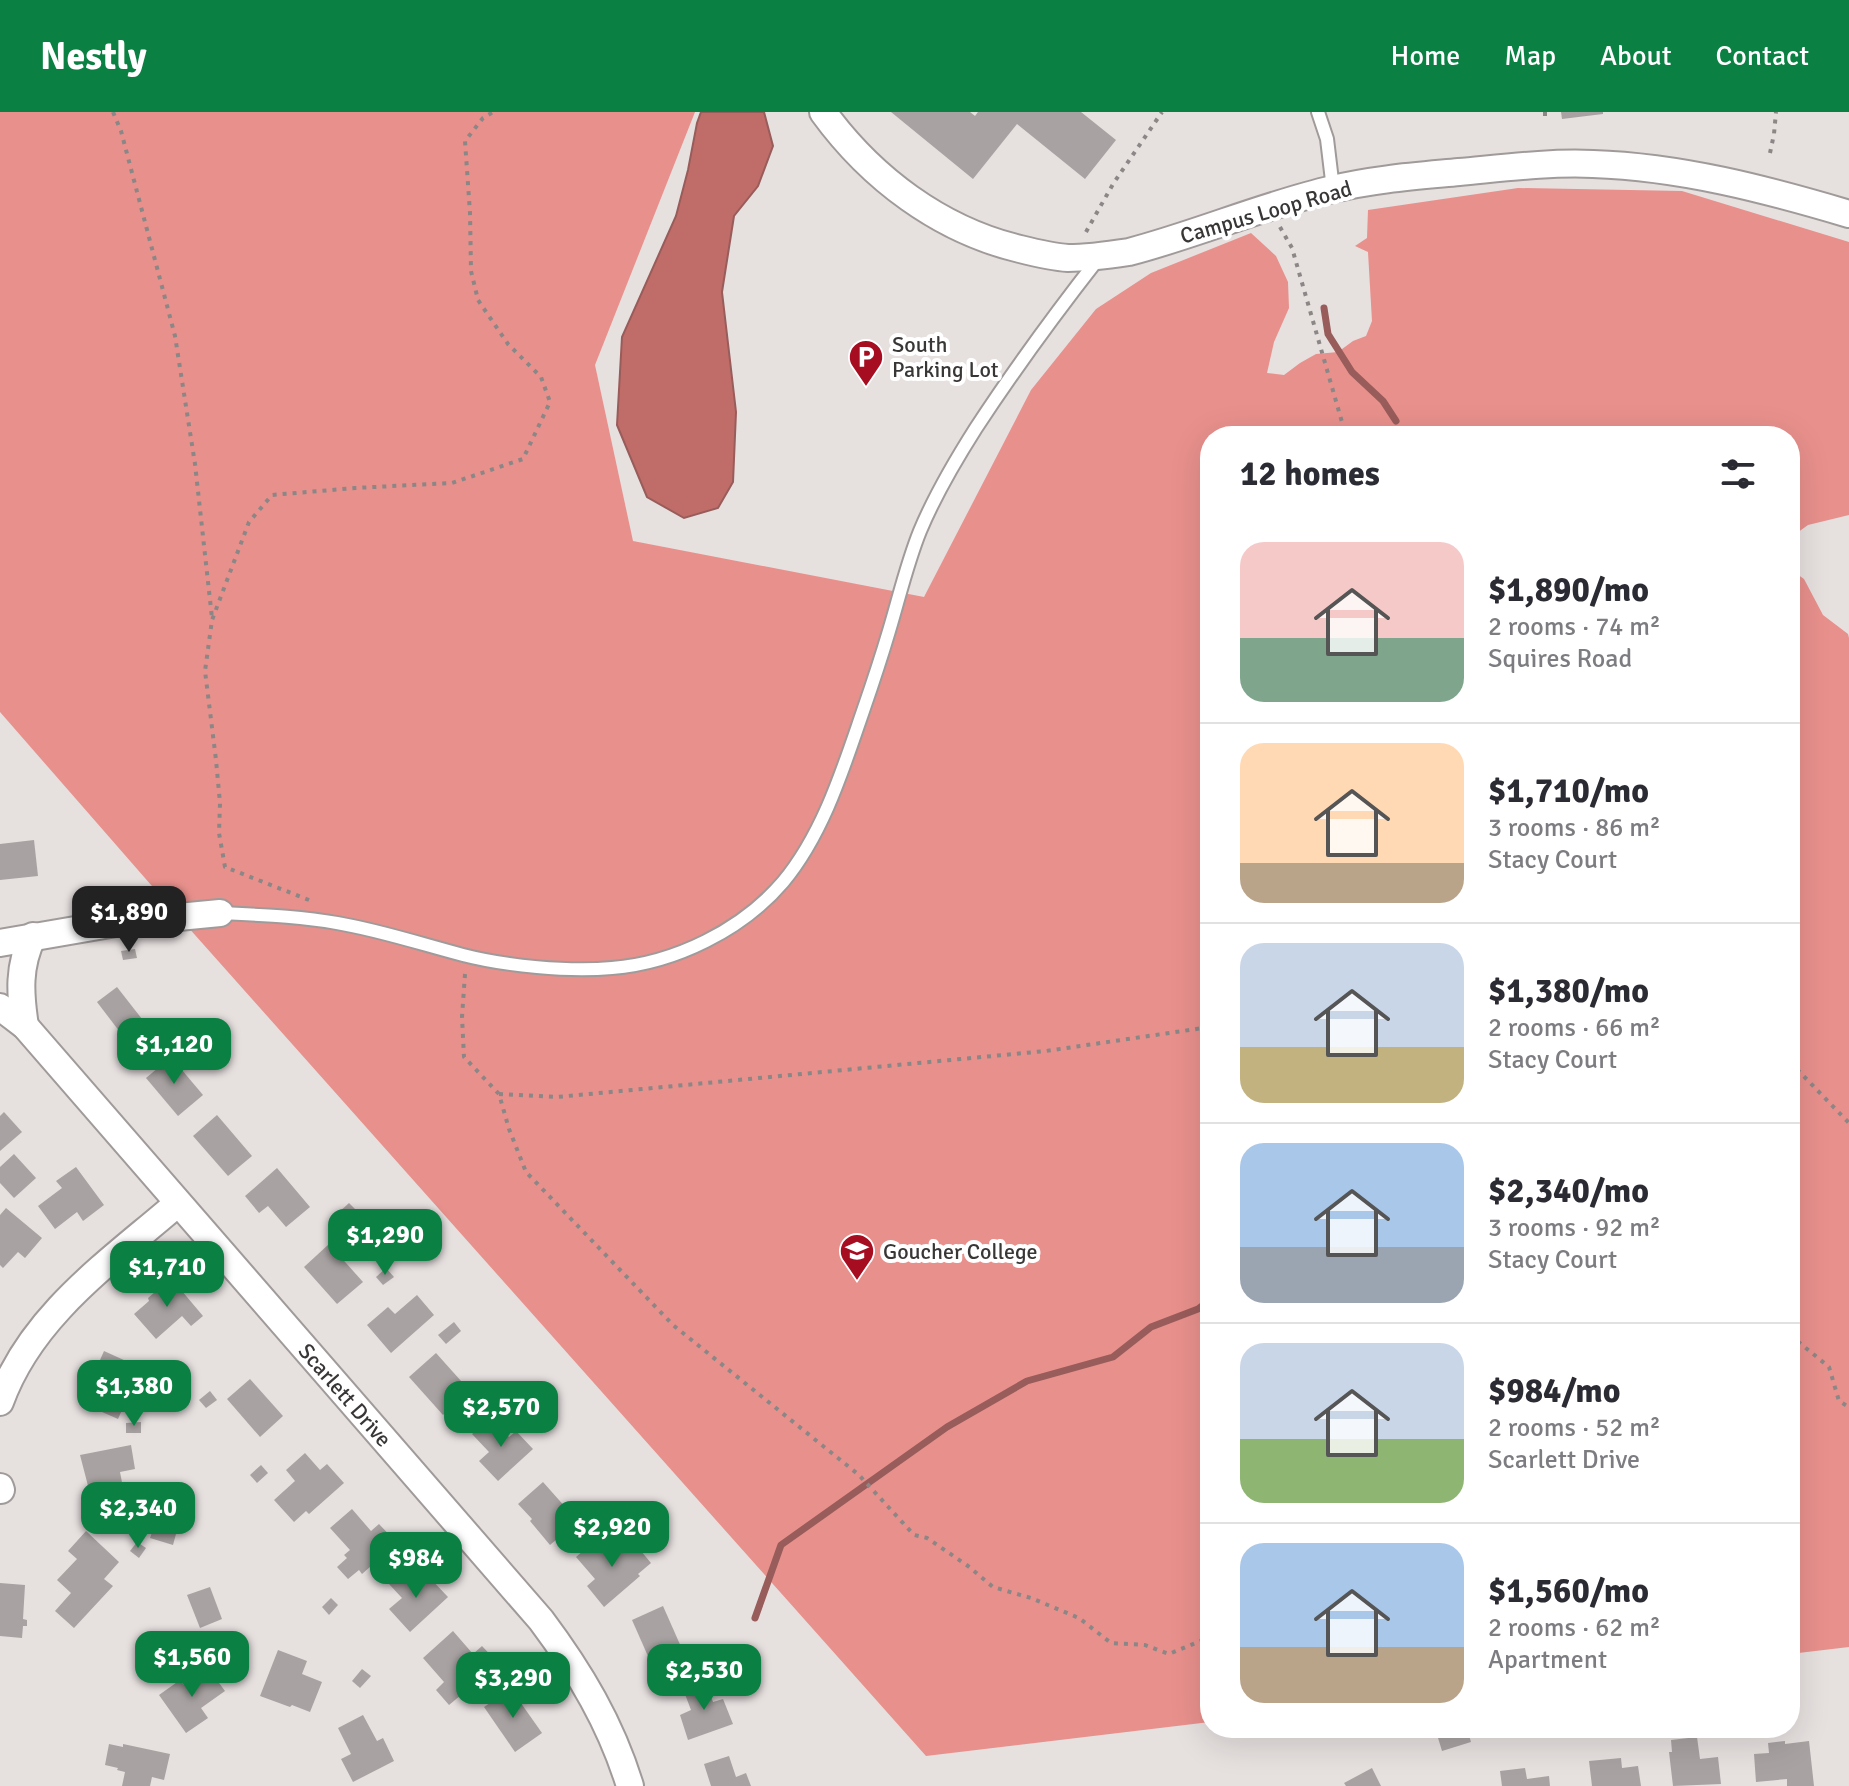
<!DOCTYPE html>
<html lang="en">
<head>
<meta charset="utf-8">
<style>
  :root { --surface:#fff; --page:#f7f7f7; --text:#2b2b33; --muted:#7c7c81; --line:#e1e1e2; --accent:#0b8043 }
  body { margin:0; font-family:Signika,sans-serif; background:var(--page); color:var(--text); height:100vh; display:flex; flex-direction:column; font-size:30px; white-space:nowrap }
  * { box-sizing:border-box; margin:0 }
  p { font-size:26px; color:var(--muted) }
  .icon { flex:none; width:44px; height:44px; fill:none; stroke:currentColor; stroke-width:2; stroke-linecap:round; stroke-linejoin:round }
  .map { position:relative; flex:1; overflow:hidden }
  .details { position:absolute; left:1200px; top:314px; width:600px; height:1312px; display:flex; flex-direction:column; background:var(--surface); border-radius:32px; box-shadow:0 8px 32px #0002 }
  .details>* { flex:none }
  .price { position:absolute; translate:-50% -68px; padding:0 18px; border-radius:16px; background:var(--accent); color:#fff; font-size:26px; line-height:52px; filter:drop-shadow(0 2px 4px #0008) }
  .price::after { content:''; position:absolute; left:50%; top:48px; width:24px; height:18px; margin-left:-12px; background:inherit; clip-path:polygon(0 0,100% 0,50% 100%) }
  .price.current { background:#222; color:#fff }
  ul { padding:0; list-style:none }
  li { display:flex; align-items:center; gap:24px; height:200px; padding:0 40px }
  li+li { border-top:2px solid var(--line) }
  li span { display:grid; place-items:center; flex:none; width:224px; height:160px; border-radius:24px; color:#555 }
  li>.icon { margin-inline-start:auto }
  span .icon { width:96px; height:96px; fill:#fffc; stroke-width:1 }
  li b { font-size:34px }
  h2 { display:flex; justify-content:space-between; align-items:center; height:96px; padding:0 40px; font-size:34px }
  header { display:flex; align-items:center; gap:48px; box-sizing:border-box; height:112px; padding:0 40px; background:var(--accent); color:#fff }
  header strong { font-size:38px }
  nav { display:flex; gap:44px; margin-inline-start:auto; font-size:28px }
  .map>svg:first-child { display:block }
</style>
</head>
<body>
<header>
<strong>Nestly</strong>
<nav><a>Home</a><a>Map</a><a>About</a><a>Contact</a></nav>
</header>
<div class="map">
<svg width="1849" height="1674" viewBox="0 0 1849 1674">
  <rect width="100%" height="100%" fill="#e6e0df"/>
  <!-- forest -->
  <g fill="#e8908c">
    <path d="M 0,0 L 695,0 L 595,253 L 633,429 L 924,485 L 1031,278 L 1096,197 L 1151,161 L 1251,121 L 1276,144 L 1288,170 L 1289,196 L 1274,230 L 1267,261 L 1284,263 L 1300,251 L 1316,242 L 1338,240 L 1353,229 L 1366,224 L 1372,209 L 1368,140 L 1355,134 L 1367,126 L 1368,98 L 1518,76 L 1682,79 L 1849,130 L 1849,403 L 1808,413 L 1790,426 L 1790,324 L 1210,324 L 1210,1610 L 926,1644 L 179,805 L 0,600 Z"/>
    <path d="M 1790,457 L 1804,467 L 1823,503 L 1848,522 L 1849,526 L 1849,1535 L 1790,1542 Z"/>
  </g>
  <!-- water -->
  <path fill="#c06d69" stroke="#985c5a" stroke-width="2" d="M 701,0 L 764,0 L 773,34 L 758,74 L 734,104 L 722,180 L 736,300 L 733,370 L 718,396 L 684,406 L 647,385 L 617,313 L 622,225 L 676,104 L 688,58 L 697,11 Z"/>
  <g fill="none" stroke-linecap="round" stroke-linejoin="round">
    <!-- stream -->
    <g stroke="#985c5a" stroke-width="7">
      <path d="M 1324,196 L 1328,222 L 1352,260 L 1383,289 L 1396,309"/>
      <path d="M 755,1506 L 781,1433 L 947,1315 L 1027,1269 L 1113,1245 L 1151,1215 L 1198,1197 L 1210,1188"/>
    </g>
  </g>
  <!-- building -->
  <g fill="#a8a2a2">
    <path d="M 891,0 L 970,0 L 975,4 L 978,0 L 1081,0 L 1116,28 L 1085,67 L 1017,12 L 973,67 Z"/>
    <path d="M 1561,0 L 1603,0 L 1603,2 L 1562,7 Z"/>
    <path d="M 34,728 L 38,764 L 0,768 L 0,732 Z"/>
    <path d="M 135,837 L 137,846 L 123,848 L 121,839 Z"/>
    <path d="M 117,875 L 149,916 L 129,932 L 97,890 Z"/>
    <path d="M 171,945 L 203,983 L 178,1004 L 146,966 Z"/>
    <path d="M 4,1000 L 22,1020 L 0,1039 L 0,1004 Z"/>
    <path d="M 217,1003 L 252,1044 L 228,1064 L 193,1024 Z"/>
    <path d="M 14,1042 L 36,1066 L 14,1086 L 0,1071 L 0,1055 Z"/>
    <path d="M 76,1055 L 104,1093 L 83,1109 L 77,1100 L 55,1117 L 38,1094 L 62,1076 L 56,1069 Z"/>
    <path d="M 277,1056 L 310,1095 L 286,1115 L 268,1094 L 259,1101 L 245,1084 Z"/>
    <path d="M 349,1091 L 356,1098 L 345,1108 L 338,1101 Z"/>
    <path d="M 6,1096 L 42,1126 L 25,1146 L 18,1140 L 3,1156 L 0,1153 L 0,1103 Z"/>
    <path d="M 329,1132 L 363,1170 L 337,1192 L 304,1155 Z"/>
    <path d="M 386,1156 L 394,1165 L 383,1173 L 376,1165 Z"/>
    <path d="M 171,1166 L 203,1204 L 191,1214 L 182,1204 L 156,1227 L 134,1202 L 149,1189 L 148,1186 Z"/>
    <path d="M 417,1183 L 434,1203 L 391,1241 L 367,1213 L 388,1195 L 395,1202 Z"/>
    <path d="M 454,1210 L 461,1219 L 446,1232 L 438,1223 Z"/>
    <path d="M 104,1239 L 148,1259 L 138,1283 L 130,1280 L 118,1307 L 93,1296 L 104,1269 L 93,1264 Z"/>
    <path d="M 436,1241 L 470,1279 L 443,1303 L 409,1265 Z"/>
    <path d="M 250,1267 L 283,1304 L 260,1325 L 227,1287 Z"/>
    <path d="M 210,1279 L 217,1288 L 206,1296 L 199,1288 Z"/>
    <path d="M 491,1305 L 509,1325 L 516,1319 L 533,1337 L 498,1369 L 479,1349 L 489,1340 L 472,1322 Z"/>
    <path d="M 141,1310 L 141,1321 L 126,1321 L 126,1311 Z"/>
    <path d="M 131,1333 L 135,1357 L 120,1360 L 125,1386 L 93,1393 L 80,1343 Z"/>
    <path d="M 305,1341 L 320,1358 L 327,1352 L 344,1371 L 309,1402 L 306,1399 L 294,1410 L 274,1388 L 295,1369 L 286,1358 Z"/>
    <path d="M 261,1353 L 268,1361 L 257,1371 L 250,1363 Z"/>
    <path d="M 543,1370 L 567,1397 L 576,1389 L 587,1401 L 550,1433 L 530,1409 L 532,1407 L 518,1392 Z"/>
    <path d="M 352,1397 L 371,1419 L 379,1412 L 397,1431 L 362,1462 L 359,1458 L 348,1467 L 337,1455 L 347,1446 L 344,1443 L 350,1438 L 330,1416 Z"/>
    <path d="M 154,1415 L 176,1422 L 173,1433 L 150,1426 Z"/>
    <path d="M 86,1419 L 119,1450 L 104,1467 L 113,1474 L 74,1516 L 55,1499 L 71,1481 L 57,1468 L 77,1447 L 68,1439 Z"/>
    <path d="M 598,1426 L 613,1443 L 631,1427 L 651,1451 L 638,1462 L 640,1464 L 604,1495 L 587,1474 L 595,1467 L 576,1445 Z"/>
    <path d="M 137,1430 L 146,1436 L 139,1446 L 130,1439 Z"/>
    <path d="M 403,1459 L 416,1473 L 427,1463 L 448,1485 L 410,1520 L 389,1497 L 402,1486 L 389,1472 Z"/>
    <path d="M 0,1471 L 25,1473 L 23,1507 L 27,1508 L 27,1514 L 23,1514 L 22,1526 L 0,1524 Z"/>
    <path d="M 210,1475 L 222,1507 L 200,1516 L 187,1483 Z"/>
    <path d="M 331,1486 L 338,1493 L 329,1503 L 322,1495 Z"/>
    <path d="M 663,1494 L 682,1537 L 651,1551 L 632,1508 Z"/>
    <path d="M 453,1519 L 473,1542 L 482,1534 L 500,1553 L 463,1586 L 461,1583 L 449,1593 L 436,1578 L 444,1570 L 423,1546 Z"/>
    <path d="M 739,1534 L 743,1544 L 720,1553 L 716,1543 Z"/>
    <path d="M 278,1538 L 307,1549 L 302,1562 L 322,1570 L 310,1600 L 292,1593 L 290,1595 L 260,1584 Z"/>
    <path d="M 208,1556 L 225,1579 L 201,1596 L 208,1606 L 186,1621 L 159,1583 L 180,1568 L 184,1573 Z"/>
    <path d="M 362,1557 L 371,1564 L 360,1576 L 352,1569 Z"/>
    <path d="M 705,1568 L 713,1590 L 723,1587 L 733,1612 L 688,1628 L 680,1603 L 691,1598 L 683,1577 Z"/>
    <path d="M 511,1577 L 542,1621 L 515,1640 L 484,1595 Z"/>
    <path d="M 363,1603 L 377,1629 L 383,1626 L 394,1649 L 353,1670 L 341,1647 L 351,1642 L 338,1616 Z"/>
    <path d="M 1435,1616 L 1467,1616 L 1471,1630 L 1442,1639 Z"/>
    <path d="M 1697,1625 L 1700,1647 L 1718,1645 L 1721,1672 L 1673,1674 L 1669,1640 L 1672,1640 L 1671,1628 Z"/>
    <path d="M 1785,1629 L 1785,1632 L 1809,1629 L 1814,1674 L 1787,1674 L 1787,1667 L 1756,1670 L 1754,1642 L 1769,1641 L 1768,1631 Z"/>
    <path d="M 109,1632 L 123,1635 L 123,1632 L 170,1642 L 164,1668 L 152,1665 L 150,1674 L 122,1674 L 125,1660 L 117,1658 L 118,1656 L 105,1653 Z"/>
    <path d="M 729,1644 L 736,1665 L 746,1661 L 751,1674 L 711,1674 L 704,1652 Z"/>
    <path d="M 1621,1646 L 1622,1656 L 1638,1654 L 1641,1674 L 1592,1674 L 1589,1649 Z"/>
    <path d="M 1372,1656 L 1381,1674 L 1346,1674 L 1344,1671 Z"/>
    <path d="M 1525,1656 L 1527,1667 L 1549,1664 L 1550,1674 L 1502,1674 L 1500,1659 Z"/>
  </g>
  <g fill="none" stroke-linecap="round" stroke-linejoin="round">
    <defs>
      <g id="lane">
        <path d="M 1318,0 L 1327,27 L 1333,77"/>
        <path d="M 220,801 C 259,803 298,804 337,811 C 379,818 421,832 463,843 C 506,854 568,860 612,856 C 675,851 742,818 783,770 C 823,722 843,657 863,599 C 872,573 881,546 889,519 C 899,486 907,451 920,419 C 935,383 955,349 976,316 C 1014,258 1055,202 1098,147"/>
      </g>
      <g id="street">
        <path d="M 823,0 C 871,66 940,118 1020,137 C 1036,141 1052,145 1068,146 C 1089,146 1109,143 1129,140 C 1198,122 1264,93 1333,77 C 1374,67 1417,64 1459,60 C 1503,56 1549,50 1593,52 C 1681,55 1765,77 1849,102"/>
        <path d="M 0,831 L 116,811 L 220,801"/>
        <path d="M 0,895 L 25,914 L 541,1508 C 580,1560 611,1612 630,1674"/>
        <path d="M 25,914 C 20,882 18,854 33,824"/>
        <path d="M 0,1290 C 31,1203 111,1149 178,1091"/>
        <path d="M 0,1375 L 1,1378"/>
      </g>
    </defs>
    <!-- lane casing -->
    <use href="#lane" stroke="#a09b9a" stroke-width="16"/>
    <!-- street casing -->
    <use href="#street" stroke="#a09b9a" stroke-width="30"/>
    <!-- path -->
    <g stroke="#8b8786" stroke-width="4" stroke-dasharray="4 6" stroke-linecap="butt">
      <path d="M 113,0 L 121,19 L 175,224 L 195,352 L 212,506"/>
      <path d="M 1545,0 L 1545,4"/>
      <path d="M 1770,41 L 1774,22 L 1776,0"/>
      <path d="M 1280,115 L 1292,136 L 1346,324"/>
      <path d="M 1086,120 L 1113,72 L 1162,0"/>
      <path d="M 309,788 L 225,755 L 219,721 L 220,691 L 216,648 L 205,559 L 212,508 L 249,410 L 272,383 L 355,376 L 452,371 L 523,347 L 550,290 L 541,265 L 508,232 L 478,188 L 471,159 L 470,101 L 465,29 L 483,6 L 493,0"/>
      <path d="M 465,862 L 462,905 L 464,945 L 499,982 L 509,1017 L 526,1060 L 673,1213 L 859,1363 L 914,1423 L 927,1426 L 968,1454 L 993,1475 L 1031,1486 L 1079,1506 L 1111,1531 L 1145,1533 L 1169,1542 L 1210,1525"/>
      <path d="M 1790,950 L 1849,1011"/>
      <path d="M 499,982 L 557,985 L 1046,939 L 1210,915"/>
      <path d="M 1790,1223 L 1829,1255 L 1839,1289 L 1849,1295"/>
    </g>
    <!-- lane -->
    <use href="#lane" stroke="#fff" stroke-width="12"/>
    <!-- street -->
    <use href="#street" stroke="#fff" stroke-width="26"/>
  </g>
  <!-- icons -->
  <defs>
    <symbol id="parking-pin" viewBox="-11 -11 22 30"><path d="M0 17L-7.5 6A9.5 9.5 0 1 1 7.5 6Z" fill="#a60d21" stroke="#fff"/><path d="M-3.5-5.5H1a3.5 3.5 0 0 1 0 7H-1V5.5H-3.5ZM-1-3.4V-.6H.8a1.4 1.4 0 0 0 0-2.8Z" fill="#fff"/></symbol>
    <symbol id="university-pin" viewBox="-11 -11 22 30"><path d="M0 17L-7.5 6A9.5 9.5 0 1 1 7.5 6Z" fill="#a60d21" stroke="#fff"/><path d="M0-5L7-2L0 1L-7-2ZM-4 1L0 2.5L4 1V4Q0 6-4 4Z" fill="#fff"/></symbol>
  </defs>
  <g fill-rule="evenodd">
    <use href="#parking-pin" x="846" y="225" width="40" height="54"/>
    <use href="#university-pin" x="837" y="1119" width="40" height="54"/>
  </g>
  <g text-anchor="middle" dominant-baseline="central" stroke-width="8" stroke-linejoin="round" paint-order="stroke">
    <!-- street labels -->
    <g font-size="22" fill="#393636" stroke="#fff">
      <text transform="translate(1266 100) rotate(-16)">Campus Loop Road</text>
      <text transform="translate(345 1283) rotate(49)">Scarlett Drive</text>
    </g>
    <!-- poi labels -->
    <g font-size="22" fill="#393636" stroke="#fff" text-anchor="start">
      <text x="892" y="232">South<tspan x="892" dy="25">Parking Lot</tspan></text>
      <text x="883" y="1139">Goucher College</text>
    </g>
  </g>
</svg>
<b class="price current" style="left:129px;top:842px">$1,890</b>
<b class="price" style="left:174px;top:974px">$1,120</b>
<b class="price" style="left:385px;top:1165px">$1,290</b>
<b class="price" style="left:167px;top:1197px">$1,710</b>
<b class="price" style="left:134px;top:1316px">$1,380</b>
<b class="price" style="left:501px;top:1337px">$2,570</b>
<b class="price" style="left:138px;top:1438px">$2,340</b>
<b class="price" style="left:612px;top:1457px">$2,920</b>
<b class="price" style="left:416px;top:1488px">$984</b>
<b class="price" style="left:192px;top:1587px">$1,560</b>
<b class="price" style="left:704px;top:1600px">$2,530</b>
<b class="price" style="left:513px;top:1608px">$3,290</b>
<section class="details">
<h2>12 homes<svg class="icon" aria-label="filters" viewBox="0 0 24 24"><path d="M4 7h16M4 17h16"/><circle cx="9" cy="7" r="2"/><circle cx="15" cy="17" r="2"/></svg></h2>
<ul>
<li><span style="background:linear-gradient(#f6c9c9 60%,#7fa58c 0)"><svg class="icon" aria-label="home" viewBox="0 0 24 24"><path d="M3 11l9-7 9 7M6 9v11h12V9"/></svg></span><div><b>$1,890/mo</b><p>2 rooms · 74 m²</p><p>Squires Road</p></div></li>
<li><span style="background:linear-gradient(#ffd9b3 75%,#b9a48a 0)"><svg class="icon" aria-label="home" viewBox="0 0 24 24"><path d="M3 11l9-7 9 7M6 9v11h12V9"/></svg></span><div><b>$1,710/mo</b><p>3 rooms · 86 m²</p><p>Stacy Court</p></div></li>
<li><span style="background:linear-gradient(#c9d6e8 65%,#c2b280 0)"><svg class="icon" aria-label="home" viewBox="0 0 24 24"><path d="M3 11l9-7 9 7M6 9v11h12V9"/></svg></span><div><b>$1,380/mo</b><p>2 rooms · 66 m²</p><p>Stacy Court</p></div></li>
<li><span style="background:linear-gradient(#a9c7e8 65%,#9aa5b1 0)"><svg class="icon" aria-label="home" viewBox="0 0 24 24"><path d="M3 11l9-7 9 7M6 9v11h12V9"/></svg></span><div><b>$2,340/mo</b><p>3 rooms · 92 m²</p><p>Stacy Court</p></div></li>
<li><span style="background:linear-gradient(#c9d6e8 60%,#8fb573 0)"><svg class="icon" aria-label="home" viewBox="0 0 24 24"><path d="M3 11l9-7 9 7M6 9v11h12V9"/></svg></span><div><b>$984/mo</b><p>2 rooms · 52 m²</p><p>Scarlett Drive</p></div></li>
<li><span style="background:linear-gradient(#a9c7e8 65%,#b9a48a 0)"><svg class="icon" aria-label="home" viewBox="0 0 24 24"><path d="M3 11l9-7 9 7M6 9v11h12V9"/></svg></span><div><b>$1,560/mo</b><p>2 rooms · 62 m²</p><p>Apartment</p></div></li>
</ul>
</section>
</div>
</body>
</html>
